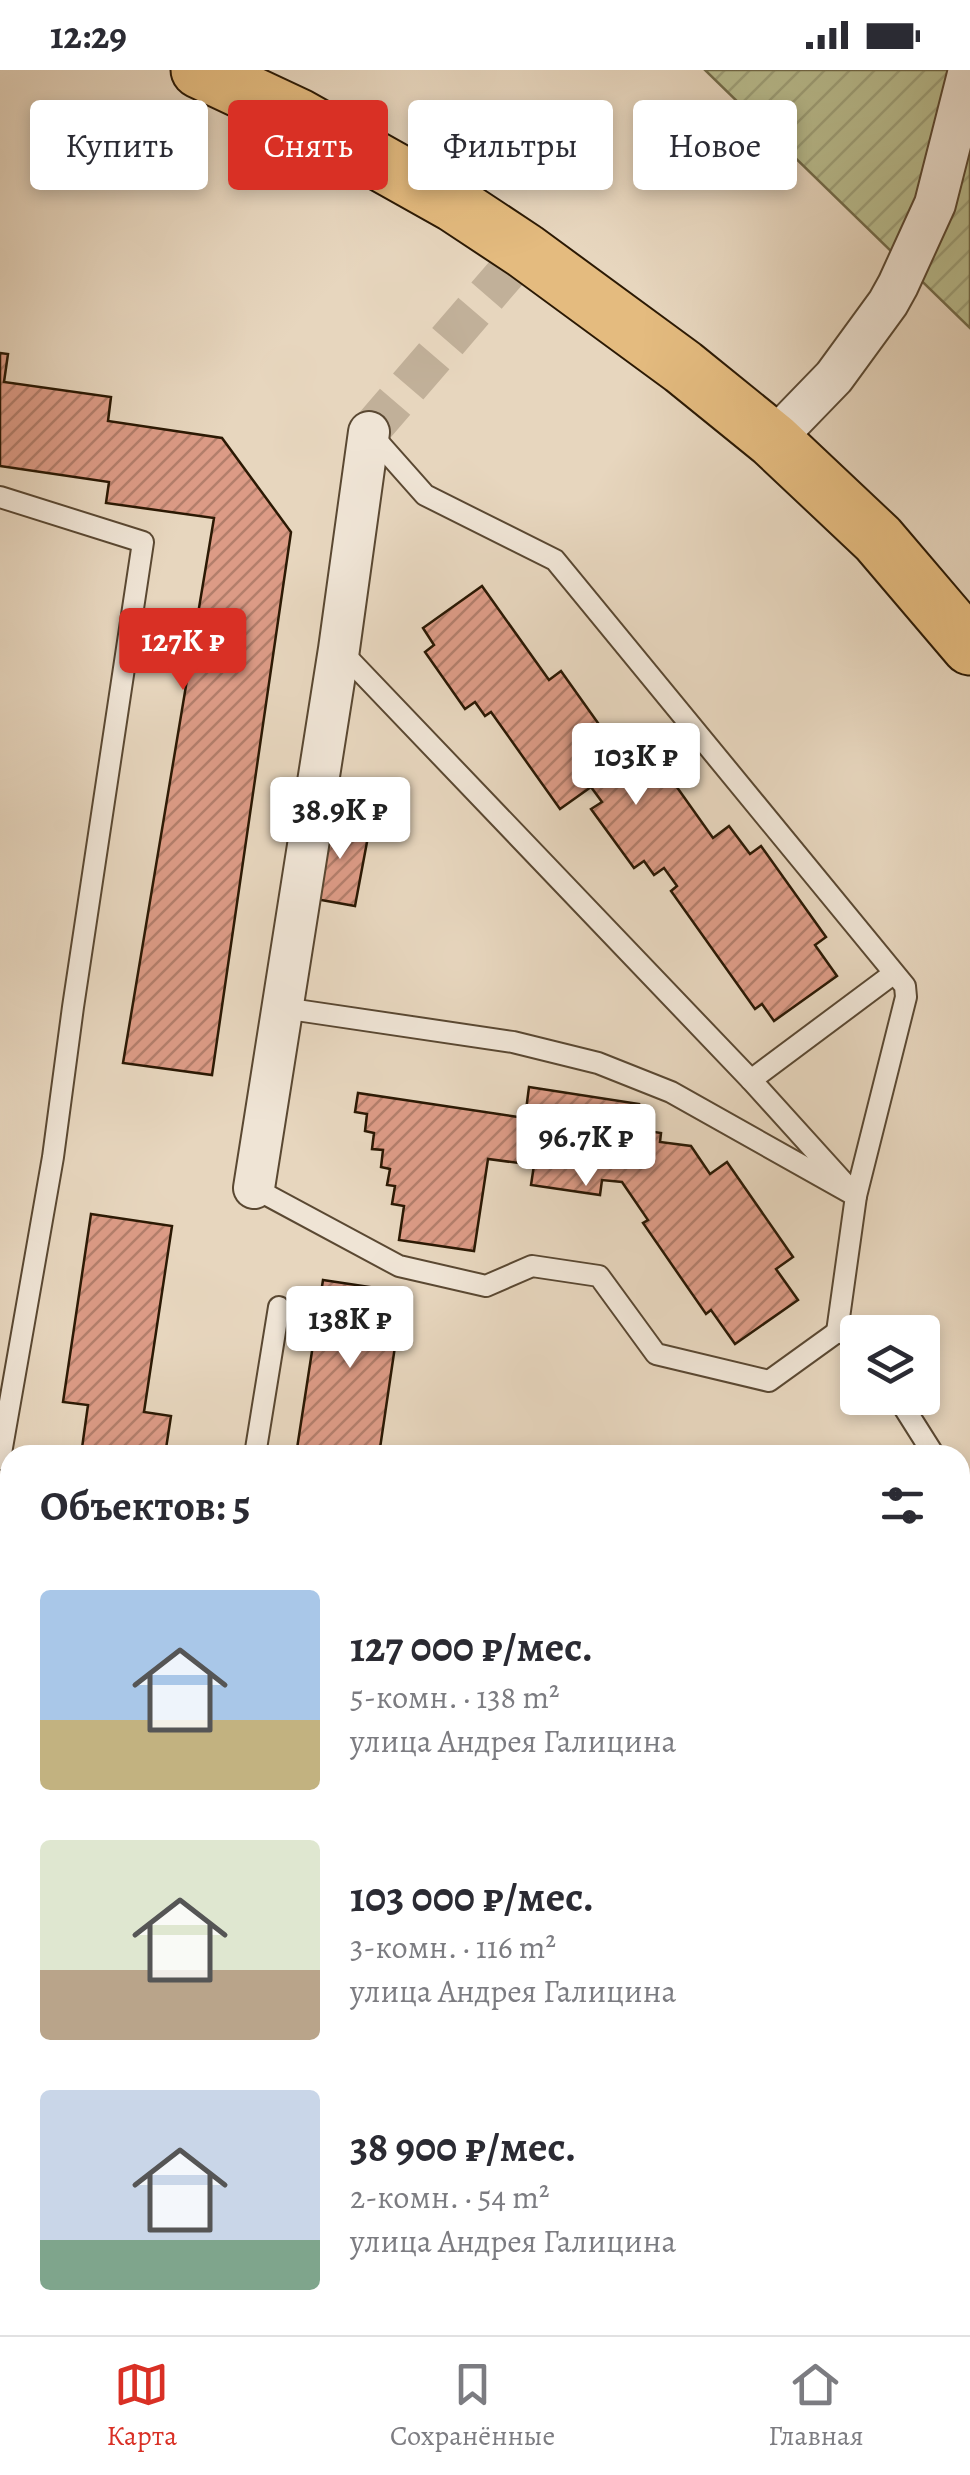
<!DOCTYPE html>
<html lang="ru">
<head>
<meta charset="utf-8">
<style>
  :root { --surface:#fff; --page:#f7f7f7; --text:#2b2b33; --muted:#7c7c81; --line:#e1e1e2; --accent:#d93025 }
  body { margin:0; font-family:Alegreya,serif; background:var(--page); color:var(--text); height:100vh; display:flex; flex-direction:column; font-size:38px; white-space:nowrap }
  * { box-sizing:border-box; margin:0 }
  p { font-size:32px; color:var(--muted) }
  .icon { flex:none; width:55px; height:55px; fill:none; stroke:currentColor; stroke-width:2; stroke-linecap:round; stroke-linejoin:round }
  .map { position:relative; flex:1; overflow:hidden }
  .panel { position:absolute; left:0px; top:1375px; width:970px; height:890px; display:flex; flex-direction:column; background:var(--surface); border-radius:30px 30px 0 0; box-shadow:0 5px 15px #0003 }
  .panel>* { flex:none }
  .hud { position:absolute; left:30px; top:30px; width:910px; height:90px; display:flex; gap:20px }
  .tools { position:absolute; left:840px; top:1245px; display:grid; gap:20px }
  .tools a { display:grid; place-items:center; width:100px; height:100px; border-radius:10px; background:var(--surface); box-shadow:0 5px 15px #0003; font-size:50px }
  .price { position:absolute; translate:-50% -85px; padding:0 22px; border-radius:10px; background:#fff; color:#222; font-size:32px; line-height:65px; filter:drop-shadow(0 2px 5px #0008) }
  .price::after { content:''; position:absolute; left:50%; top:60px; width:30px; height:22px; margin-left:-15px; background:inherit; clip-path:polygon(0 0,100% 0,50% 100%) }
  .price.current { background:var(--accent); color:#fff }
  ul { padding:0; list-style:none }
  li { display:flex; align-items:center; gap:30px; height:250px; padding:0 40px }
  li span { display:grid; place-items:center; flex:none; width:280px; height:200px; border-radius:10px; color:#555 }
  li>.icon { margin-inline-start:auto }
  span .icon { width:120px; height:120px; fill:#fffc; stroke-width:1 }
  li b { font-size:42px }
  h2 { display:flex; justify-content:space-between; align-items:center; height:120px; padding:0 40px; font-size:42px }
  .pill { padding:0 35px; border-radius:10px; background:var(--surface); box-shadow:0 5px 15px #0003; font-size:35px; line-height:90px }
  .pill.current { background:var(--accent); color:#fff }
  .status { display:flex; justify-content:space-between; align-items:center; height:70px; padding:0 50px; background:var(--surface); direction:ltr }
  .status svg { height:28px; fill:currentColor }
  .tab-bar { display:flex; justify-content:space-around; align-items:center; height:140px; border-top:2px solid var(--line); background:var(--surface); font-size:28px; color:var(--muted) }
  .tab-bar a { display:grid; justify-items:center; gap:5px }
  .tab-bar .current { color:var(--accent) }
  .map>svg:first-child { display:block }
</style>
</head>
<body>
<div class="status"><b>12:29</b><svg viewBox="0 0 49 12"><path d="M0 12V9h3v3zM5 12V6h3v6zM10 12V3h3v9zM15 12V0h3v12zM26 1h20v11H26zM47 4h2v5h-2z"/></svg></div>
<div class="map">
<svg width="970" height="2265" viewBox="0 0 970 2265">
  <defs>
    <pattern id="garden-furrows" width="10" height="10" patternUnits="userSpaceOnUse" patternTransform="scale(2.5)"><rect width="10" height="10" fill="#b9bd8f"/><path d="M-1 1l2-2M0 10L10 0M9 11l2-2" fill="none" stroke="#9fa27a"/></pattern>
    <pattern id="building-hatch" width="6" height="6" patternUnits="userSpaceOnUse" patternTransform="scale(2.5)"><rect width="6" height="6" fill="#dc9b86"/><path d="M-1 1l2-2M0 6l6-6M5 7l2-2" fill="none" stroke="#b37e6b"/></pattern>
  </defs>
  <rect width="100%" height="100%" fill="#e7d6be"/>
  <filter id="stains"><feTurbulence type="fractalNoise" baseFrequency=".002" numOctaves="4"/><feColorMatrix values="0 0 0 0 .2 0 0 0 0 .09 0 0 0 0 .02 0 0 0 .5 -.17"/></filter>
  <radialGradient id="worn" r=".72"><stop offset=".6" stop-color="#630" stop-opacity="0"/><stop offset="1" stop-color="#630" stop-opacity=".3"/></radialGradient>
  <!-- garden -->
  <path fill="url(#garden-furrows)" stroke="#726b4a" stroke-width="2.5" d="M 705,0 L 970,0 L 970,258 Z"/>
  <!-- building -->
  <g fill="url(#building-hatch)" stroke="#2b1904" stroke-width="2.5">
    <path d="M 0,283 L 8,284 L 4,312 L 111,327 L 108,351 L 222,368 L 291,462 L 212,1005 L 123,993 L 214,448 L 106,433 L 109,412 L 0,396 Z"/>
    <path d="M 482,516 L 549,610 L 561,601 L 625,691 L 647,675 L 713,768 L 729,756 L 750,784 L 761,776 L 826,867 L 815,875 L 837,906 L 774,951 L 762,934 L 755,939 L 671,821 L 677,816 L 664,798 L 654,805 L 644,791 L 634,798 L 591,739 L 602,732 L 591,717 L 560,739 L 491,642 L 485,646 L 475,632 L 465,639 L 425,582 L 434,575 L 423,558 Z"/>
    <path d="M 324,748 L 370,756 L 355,836 L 310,828 Z"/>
    <path d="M 529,1017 L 639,1034 L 635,1059 L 661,1063 L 660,1072 L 691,1076 L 710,1104 L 727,1092 L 793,1187 L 776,1199 L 798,1230 L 735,1274 L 711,1240 L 706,1244 L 643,1153 L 648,1150 L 622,1112 L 602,1110 L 600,1125 L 531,1115 L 534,1095 L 488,1089 L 474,1181 L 399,1170 L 404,1136 L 392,1134 L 395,1116 L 387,1115 L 390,1099 L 381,1097 L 383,1080 L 372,1079 L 374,1063 L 365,1061 L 367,1044 L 355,1042 L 358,1023 L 525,1048 Z"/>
    <path d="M 91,1144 L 172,1156 L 144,1342 L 171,1346 L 165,1385 L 81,1385 L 88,1335 L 63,1332 Z"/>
    <path d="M 323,1210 L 403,1222 L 379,1385 L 296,1385 Z"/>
    <path d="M 0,2010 L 10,2013 L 10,2107 L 0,2104 Z"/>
  </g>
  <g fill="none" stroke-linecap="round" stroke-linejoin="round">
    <!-- street-tunnel -->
    <path stroke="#c1b099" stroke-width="40" stroke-dasharray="40 20" stroke-linecap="butt" d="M 369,362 L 525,181"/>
    <defs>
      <g id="lane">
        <path d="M 370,363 L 425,425 L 555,490 L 905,916 L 906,927 L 856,1126 L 751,1010"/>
        <path d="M 0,427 L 143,472 L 73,937 L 53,1087 L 0,1389"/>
        <path d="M 339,579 L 751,1010 L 893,904"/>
        <path d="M 283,938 L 513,972 L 598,993 L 671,1022 L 856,1126 L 837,1262 L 858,1267"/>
        <path d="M 254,1118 L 399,1196 L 486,1216 L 532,1196 L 599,1206 L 656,1284 L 769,1311 L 837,1262"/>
        <path d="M 898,1328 L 934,1385"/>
        <path d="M 255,1385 L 279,1237"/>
        <path d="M 960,1427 L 970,1442"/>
        <path d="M 0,1742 L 10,1743"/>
        <path d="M 0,1954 L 10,1957"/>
      </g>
      <g id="street">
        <path d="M 773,370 L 834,307 L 888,233 L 898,215 L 935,134 L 969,0"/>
        <path d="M 254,1118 L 339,579 L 369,362"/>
        <path d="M 0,2178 L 10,2182"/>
        <path d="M 209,2255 L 237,2265"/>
        <path d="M 466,2265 L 472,2255"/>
      </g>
      <path id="primary" d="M 199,0 L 299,47 L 454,134 L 525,181 L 683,297 L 773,370 L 878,469 L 970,577"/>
    </defs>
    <!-- lane casing -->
    <use href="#lane" stroke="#5a4832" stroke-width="24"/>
    <!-- street casing -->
    <use href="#street" stroke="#5a4832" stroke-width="44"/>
    <!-- primary casing -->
    <use href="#primary" stroke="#2b1904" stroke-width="59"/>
    <!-- lane -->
    <use href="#lane" stroke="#efe4d5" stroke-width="20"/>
    <!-- street -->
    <use href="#street" stroke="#efe4d5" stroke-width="40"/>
    <!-- primary -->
    <use href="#primary" stroke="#e4bb7f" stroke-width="55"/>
  </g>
  <rect width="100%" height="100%" filter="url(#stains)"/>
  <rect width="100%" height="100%" fill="url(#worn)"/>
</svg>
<div class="tools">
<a><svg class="icon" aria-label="layers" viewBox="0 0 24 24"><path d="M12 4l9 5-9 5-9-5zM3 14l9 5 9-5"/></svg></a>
</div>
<b class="price current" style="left:183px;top:623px">127K ₽</b>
<b class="price" style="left:636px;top:738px">103K ₽</b>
<b class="price" style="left:340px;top:792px">38.9K ₽</b>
<b class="price" style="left:586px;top:1119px">96.7K ₽</b>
<b class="price" style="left:350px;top:1301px">138K ₽</b>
<div class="hud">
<a class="pill">Купить</a>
<a class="pill current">Снять</a>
<a class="pill">Фильтры</a>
<a class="pill">Новое</a>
</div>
<section class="panel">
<h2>Объектов: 5<svg class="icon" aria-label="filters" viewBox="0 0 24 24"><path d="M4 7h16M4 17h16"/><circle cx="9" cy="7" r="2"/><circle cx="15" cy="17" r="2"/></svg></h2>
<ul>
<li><span style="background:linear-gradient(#a9c7e8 65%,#c2b280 0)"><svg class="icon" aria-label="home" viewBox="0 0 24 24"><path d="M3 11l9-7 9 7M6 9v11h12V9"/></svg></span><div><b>127 000 ₽/мес.</b><p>5-комн. · 138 m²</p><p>улица Андрея Галицина</p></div></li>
<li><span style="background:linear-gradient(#dfe7d0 65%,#b9a48a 0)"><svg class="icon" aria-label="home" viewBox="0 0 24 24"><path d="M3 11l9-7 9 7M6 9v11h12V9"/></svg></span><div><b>103 000 ₽/мес.</b><p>3-комн. · 116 m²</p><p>улица Андрея Галицина</p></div></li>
<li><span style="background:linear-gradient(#c9d6e8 75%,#7fa58c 0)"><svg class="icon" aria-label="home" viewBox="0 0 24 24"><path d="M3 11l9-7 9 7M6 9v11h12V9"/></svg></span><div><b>38 900 ₽/мес.</b><p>2-комн. · 54 m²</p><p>улица Андрея Галицина</p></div></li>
</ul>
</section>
</div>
<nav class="tab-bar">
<a class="current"><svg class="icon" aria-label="map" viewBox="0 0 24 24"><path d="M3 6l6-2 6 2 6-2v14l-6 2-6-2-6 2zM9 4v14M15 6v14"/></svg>Карта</a>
<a><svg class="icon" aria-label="saved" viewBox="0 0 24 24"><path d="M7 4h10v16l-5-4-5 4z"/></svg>Сохранённые</a>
<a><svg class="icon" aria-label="home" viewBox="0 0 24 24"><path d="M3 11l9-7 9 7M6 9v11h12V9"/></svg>Главная</a>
</nav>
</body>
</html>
